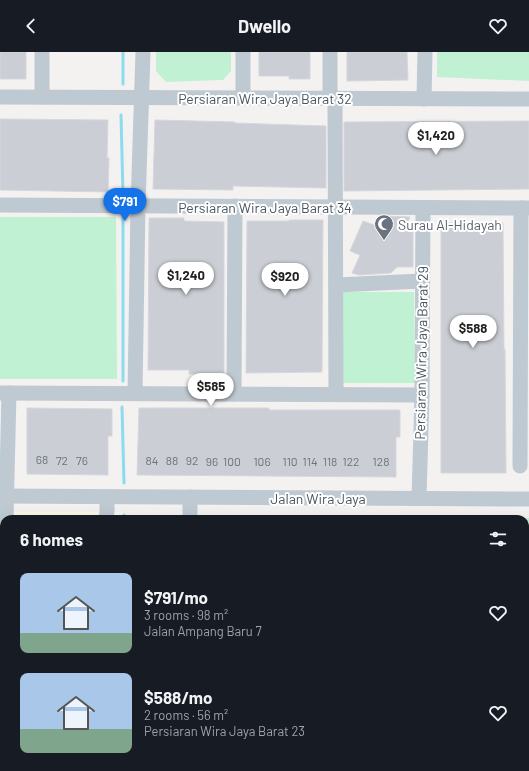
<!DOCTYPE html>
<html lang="en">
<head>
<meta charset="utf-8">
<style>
  :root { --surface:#171b24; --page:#20242c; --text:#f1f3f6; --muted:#9ea1a6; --accent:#1573ea }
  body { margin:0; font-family:Barlow,sans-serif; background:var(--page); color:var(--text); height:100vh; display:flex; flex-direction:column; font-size:15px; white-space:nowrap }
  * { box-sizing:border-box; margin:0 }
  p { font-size:13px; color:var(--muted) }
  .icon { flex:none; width:22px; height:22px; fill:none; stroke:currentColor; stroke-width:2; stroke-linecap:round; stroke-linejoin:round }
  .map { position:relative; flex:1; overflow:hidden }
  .sheet { position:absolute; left:0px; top:463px; width:529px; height:256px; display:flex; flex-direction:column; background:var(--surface); border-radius:12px 12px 0 0; box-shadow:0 4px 16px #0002 }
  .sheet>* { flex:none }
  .price { position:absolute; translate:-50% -34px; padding:0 9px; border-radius:14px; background:#fff; color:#222; font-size:13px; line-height:26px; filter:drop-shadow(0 1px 2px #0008) }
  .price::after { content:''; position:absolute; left:50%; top:24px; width:12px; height:9px; margin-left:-6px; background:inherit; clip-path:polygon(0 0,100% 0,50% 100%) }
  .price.selected { background:var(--accent); color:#fff }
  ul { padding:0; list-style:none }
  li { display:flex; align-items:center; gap:12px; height:100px; padding:0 20px }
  li span { display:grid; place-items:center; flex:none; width:112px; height:80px; border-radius:8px; color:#555 }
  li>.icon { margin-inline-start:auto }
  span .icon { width:48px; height:48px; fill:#fffc; stroke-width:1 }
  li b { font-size:17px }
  h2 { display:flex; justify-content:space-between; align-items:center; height:48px; padding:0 20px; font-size:17px }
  header { display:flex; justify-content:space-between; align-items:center; height:52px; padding:0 20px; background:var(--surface); font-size:18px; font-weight:700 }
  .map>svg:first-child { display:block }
</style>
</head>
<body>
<header><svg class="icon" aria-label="back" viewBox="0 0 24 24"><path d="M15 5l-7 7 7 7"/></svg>Dwello<svg class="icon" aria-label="heart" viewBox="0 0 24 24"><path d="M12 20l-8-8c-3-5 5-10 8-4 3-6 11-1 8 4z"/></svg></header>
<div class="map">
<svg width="529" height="719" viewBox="0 0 529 719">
  <rect width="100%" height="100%" fill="#f4f1f1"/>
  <!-- commercial -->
  <path fill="#fdf8ec" d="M 0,460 L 121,460 L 121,467 L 4,467 L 4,532 L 0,532 Z"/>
  <!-- green -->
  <g fill="#c0f1d3">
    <path d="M 156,0 L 231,0 L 231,19 L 223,28 L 166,30 L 156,19 Z"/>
    <path d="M 437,0 L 529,0 L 529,29 L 437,25 Z"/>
    <path d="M 0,165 L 116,165 L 117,327 L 0,327 Z"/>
    <path d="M 342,240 L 414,240 L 415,331 L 343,331 Z"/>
    <path d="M 529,466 L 529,565 L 525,561 L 525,467 L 520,467 Z"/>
    <path d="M 0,595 L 4,595 L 4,665 L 0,662 Z"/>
  </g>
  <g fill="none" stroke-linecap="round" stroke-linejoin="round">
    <!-- stream -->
    <g stroke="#8cdbef" stroke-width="3">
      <path d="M 123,32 L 123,0"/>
      <path d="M 121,63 L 123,143"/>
      <path d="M 123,165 L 123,329"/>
      <path d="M 122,355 L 124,431"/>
      <path d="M 124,467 L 124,463"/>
      <path d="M 72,719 L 75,715"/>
    </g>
  </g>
  <!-- building -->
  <g fill="#cbced4" stroke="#d5d7dd">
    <rect x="0" y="0" width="26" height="27"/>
    <path d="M 259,0 L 310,0 L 310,27 L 289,27 L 289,24 L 259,24 Z"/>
    <path d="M 347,0 L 407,0 L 408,28 L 347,29 Z"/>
    <path d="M 0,67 L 108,68 L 107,106 L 109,106 L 108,140 L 0,138 Z"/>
    <path d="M 155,68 L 235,70 L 235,71 L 326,74 L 326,136 L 233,134 L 233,138 L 153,137 Z"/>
    <path d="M 529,69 L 529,137 L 344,139 L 344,70 Z"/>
    <path d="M 383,164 L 410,165 L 403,179 L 413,180 L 413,215 L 397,215 L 391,221 L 359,223 L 352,221 L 360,203 L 350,199 L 363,169 L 380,175 Z"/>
    <path d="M 149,166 L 184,166 L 184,169 L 224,170 L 224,322 L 189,322 L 189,318 L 148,318 Z"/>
    <path d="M 289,168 L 323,168 L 322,320 L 246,321 L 247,169 L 289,169 Z"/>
    <path d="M 441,171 L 503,171 L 504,297 L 505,297 L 506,421 L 441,421 Z"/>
    <path d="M 27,356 L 112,357 L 112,384 L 108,384 L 108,423 L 27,422 Z"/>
    <path d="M 139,356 L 269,356 L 269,358 L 400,358 L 400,385 L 396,385 L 396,425 L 137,423 Z"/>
  </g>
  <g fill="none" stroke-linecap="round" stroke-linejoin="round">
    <!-- minor -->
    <g stroke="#bfc9d1" stroke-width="15">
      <path d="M 243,0 L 243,46"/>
      <path d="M 330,0 L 330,47"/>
      <path d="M 0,45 L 529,47"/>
      <path d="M 42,45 L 42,0"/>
      <path d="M 335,47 L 336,342"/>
      <path d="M 424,47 L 425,0"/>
      <path d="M 0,153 L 529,156"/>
      <path d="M 336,233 L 422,229"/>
      <path d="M 0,341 L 422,343"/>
      <path d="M 135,341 L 138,154 L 143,0"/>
      <path d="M 234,342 L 235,154"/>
      <path d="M 520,414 L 521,156"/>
      <path d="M 0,444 L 529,447"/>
      <path d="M 419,446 L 422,343 L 423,156"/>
      <path d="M 6,467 L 9,341"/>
      <path d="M 106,467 L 107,459 L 107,445"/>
      <path d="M 190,467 L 190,445"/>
      <path d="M 0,533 L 4,533"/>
      <path d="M 0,584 L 4,584"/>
      <path d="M 0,674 L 4,676"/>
      <path d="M 122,715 L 128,719"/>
      <path d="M 315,715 L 321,719"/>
      <path d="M 507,715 L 529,719"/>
    </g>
  </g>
  <!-- icons -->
  <defs>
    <symbol id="mosque-pin" viewBox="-11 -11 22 30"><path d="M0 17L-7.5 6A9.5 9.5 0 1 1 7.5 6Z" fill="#6b7280" stroke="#fff"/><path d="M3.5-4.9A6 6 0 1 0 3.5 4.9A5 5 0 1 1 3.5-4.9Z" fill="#fff"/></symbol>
  </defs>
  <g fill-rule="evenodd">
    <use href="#mosque-pin" x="373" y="161" width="22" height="30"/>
  </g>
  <g text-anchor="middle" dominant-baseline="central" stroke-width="4" stroke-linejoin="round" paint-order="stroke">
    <!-- number labels -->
    <g font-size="12" fill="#69737d">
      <text x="42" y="407">68</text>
      <text x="62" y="408">72</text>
      <text x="82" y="408">76</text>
      <text x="152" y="408">84</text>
      <text x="172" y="408">88</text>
      <text x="192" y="408">92</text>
      <text x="212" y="409">96</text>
      <text x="232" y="409">100</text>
      <text x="262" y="409">106</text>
      <text x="290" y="409">110</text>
      <text x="310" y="409">114</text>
      <text x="330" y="409">118</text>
      <text x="351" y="409">122</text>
      <text x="381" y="409">128</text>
    </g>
    <!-- street labels -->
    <g font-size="14" fill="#485560" stroke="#fff">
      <text x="265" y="46">Persiaran Wira Jaya Barat 32</text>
      <text x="265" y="155">Persiaran Wira Jaya Barat 34</text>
      <text transform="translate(421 301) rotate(-89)">Persiaran Wira Jaya Barat 29</text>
      <text x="318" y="446">Jalan Wira Jaya</text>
    </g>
    <!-- worship labels -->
    <g font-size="14" fill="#5b616d" stroke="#fff" text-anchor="start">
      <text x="398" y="172">Surau Al-Hidayah</text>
    </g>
  </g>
</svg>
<b class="price" style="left:436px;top:104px">$1,420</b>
<b class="price selected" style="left:125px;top:170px">$791</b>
<b class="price" style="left:186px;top:244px">$1,240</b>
<b class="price" style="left:285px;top:245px">$920</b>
<b class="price" style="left:473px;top:297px">$588</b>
<b class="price" style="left:211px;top:355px">$585</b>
<section class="sheet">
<h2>6 homes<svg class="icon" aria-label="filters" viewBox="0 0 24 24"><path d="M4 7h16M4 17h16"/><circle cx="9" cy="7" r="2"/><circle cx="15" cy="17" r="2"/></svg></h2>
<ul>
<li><span style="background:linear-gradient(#a9c7e8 75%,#7fa58c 0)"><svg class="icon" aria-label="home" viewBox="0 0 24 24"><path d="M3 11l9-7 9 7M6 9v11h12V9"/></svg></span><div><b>$791/mo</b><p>3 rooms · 98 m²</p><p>Jalan Ampang Baru 7</p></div><svg class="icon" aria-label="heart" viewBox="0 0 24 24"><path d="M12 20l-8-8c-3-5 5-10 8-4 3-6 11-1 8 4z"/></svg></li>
<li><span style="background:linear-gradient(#a9c7e8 70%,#7fa58c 0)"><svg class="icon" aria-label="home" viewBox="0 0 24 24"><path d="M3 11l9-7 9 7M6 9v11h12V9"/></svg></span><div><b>$588/mo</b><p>2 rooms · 56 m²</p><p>Persiaran Wira Jaya Barat 23</p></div><svg class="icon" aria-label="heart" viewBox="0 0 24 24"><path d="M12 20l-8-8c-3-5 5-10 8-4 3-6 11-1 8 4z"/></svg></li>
</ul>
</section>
</div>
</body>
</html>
